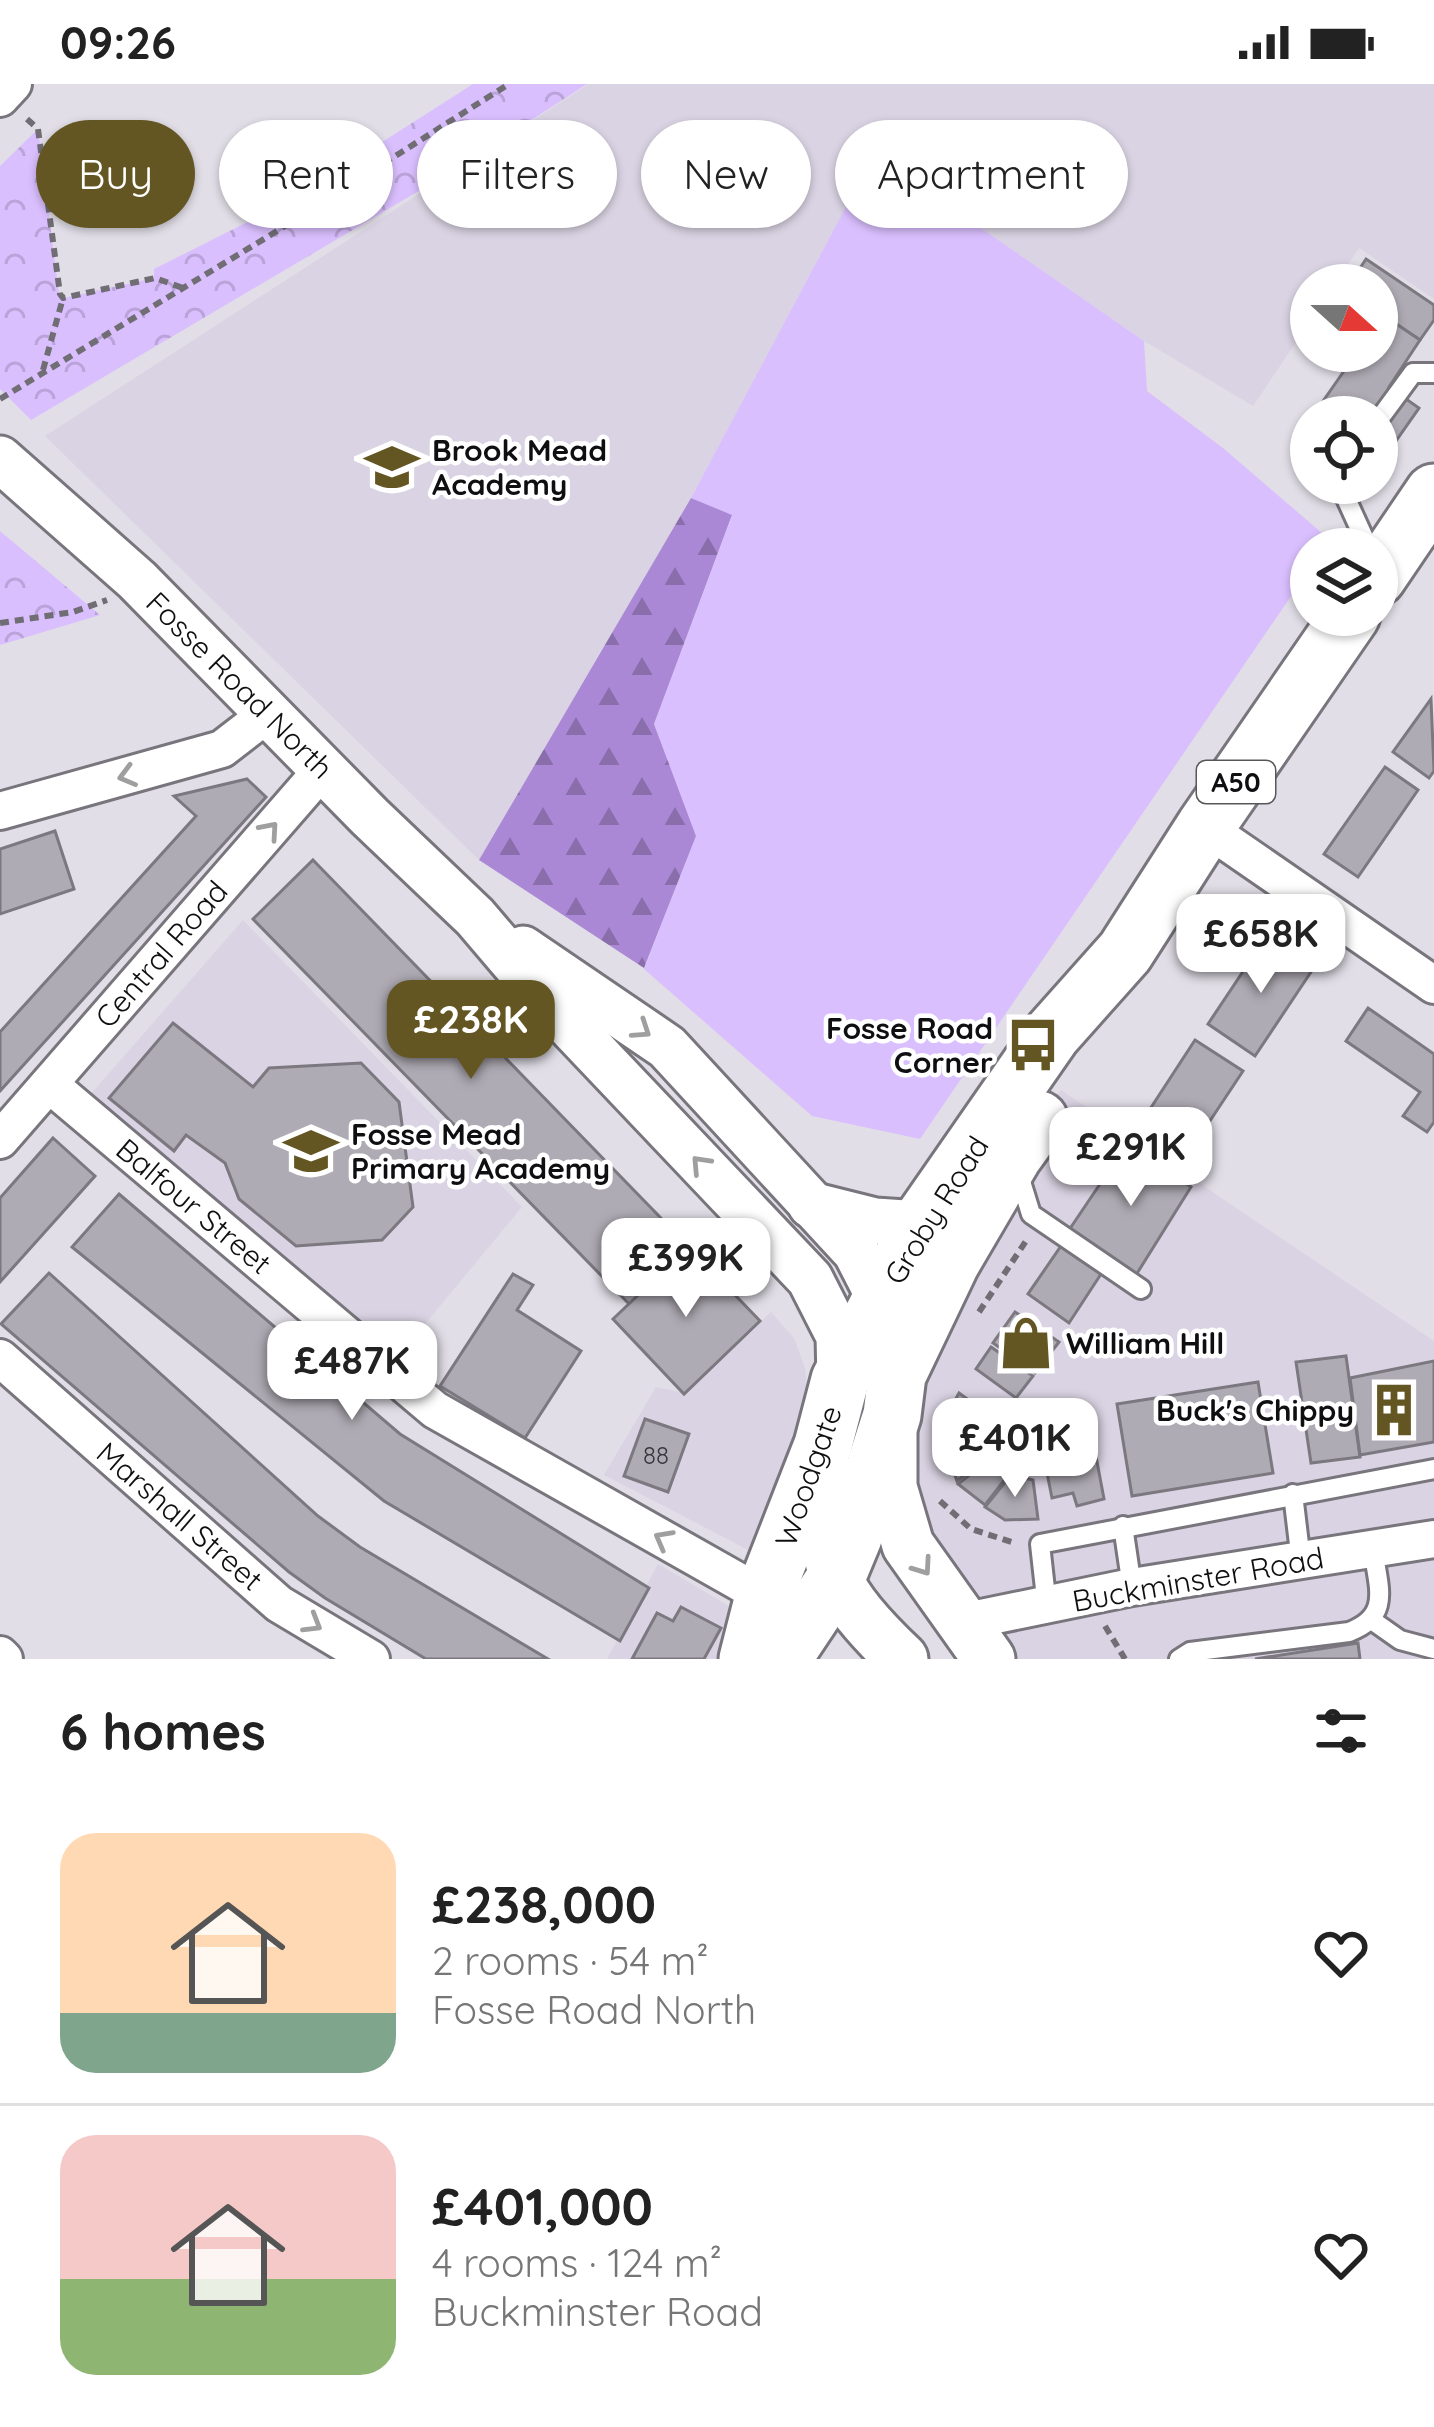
<!DOCTYPE html>
<html lang="en">
<head>
<meta charset="utf-8">
<style>
  :root { --surface:#fff; --page:#f6f6f6; --text:#222; --muted:#767676; --line:#e0e0e0; --accent:#645623 }
  body { margin:0; font-family:Quicksand,sans-serif; background:var(--page); color:var(--text); height:100vh; display:flex; flex-direction:column; font-size:45px; white-space:nowrap }
  * { box-sizing:border-box; margin:0 }
  p { font-size:39px; color:var(--muted) }
  .icon { flex:none; width:66px; height:66px; fill:none; stroke:currentColor; stroke-width:2; stroke-linecap:round; stroke-linejoin:round }
  .map { position:relative; height:1575px; overflow:hidden }
  .details { display:flex; flex-direction:column; background:var(--surface); flex:1 }
  .details>* { flex:none }
  .hud { position:absolute; left:36px; top:36px; width:1362px; height:108px; display:flex; gap:24px }
  .needle { width:78px; rotate:111deg }
  .controls { position:absolute; left:1290px; top:180px; display:grid; gap:24px }
  .controls a { display:grid; place-items:center; width:108px; height:108px; border-radius:50%; background:var(--surface); box-shadow:0 3px 9px #0004; font-size:60px }
  .price { position:absolute; translate:-50% -102px; padding:0 27px; border-radius:24px; background:#fff; color:#222; font-size:39px; line-height:78px; filter:drop-shadow(0 3px 6px #0008) }
  .price::after { content:''; position:absolute; left:50%; top:72px; width:36px; height:27px; margin-left:-18px; background:inherit; clip-path:polygon(0 0,100% 0,50% 100%) }
  .price.on { background:var(--accent); color:#fff }
  ul { padding:0; list-style:none }
  li { display:flex; align-items:center; gap:36px; height:300px; padding:0 60px }
  li+li { border-top:3px solid var(--line) }
  li span { display:grid; place-items:center; flex:none; width:336px; height:240px; border-radius:36px; color:#555 }
  li>.icon { margin-inline-start:auto }
  span .icon { width:144px; height:144px; fill:#fffc; stroke-width:1 }
  li b { font-size:51px }
  h2 { display:flex; justify-content:space-between; align-items:center; height:144px; padding:0 60px; font-size:51px }
  .chip { padding:0 42px; border-radius:54px; background:var(--surface); box-shadow:0 3px 9px #0004; font-size:42px; line-height:108px }
  .chip.on { background:var(--accent); color:#fff }
  .status { display:flex; justify-content:space-between; align-items:center; height:84px; padding:0 60px; background:var(--surface); direction:ltr }
  .status svg { height:33px; fill:currentColor }
  .map>svg:first-child { display:block }
</style>
</head>
<body>
<div class="status"><b>09:26</b><svg viewBox="0 0 49 12"><path d="M0 12V9h3v3zM5 12V6h3v6zM10 12V3h3v9zM15 12V0h3v12zM26 1h20v11H26zM47 4h2v5h-2z"/></svg></div>
<div class="map">
<svg width="1434" height="1575" viewBox="0 0 1434 1575">
  <defs>
    <pattern id="forest-firs" width="22" height="20" patternUnits="userSpaceOnUse" patternTransform="scale(3)"><rect width="22" height="20" fill="#ab88d6"/><path d="M5 1l3.5 6h-7zM16 11l3.5 6h-7z" fill="#8a6eac"/></pattern>
    <pattern id="park-crowns" width="20" height="18" patternUnits="userSpaceOnUse" patternTransform="scale(3)"><rect width="20" height="18" fill="#dabffe"/><path d="M2 6a3 3 0 1 1 6 0M12 15a3 3 0 1 1 6 0" fill="none" stroke="#baa3d9"/></pattern>
  </defs>
  <rect width="100%" height="100%" fill="#e1dee7"/>
  <!-- built -->
  <g fill="#dad3e3">
    <path d="M 589,0 L 1434,0 L 1434,215 L 1359,164 L 1334,201 L 1311,201 L 1311,236 L 1253,322 L 1144,257 L 874,70 L 691,414 L 479,776 L 45,352 Z"/>
    <path d="M 243,836 L 522,1123 L 396,1275 L 89,1012 Z"/>
    <path d="M 1061,1006 L 1434,1257 L 1434,1575 L 989,1575 L 908,1461 L 892,1331 L 1013,1072 Z"/>
    <path d="M 771,1228 L 794,1254 L 805,1284 L 808,1311 L 803,1341 L 756,1470 L 604,1391 L 656,1303 L 684,1309 Z"/>
    <path d="M 658,1480 L 744,1531 L 719,1575 L 607,1575 Z"/>
  </g>
  <!-- green -->
  <path fill="#dabffe" d="M 874,70 L 1144,257 L 1147,307 L 1223,364 L 1330,456 L 1324,465 L 1311,465 L 1311,483 L 920,1055 L 812,1032 L 644,885 L 696,752 L 654,640 L 732,432 L 691,414 Z"/>
  <!-- forest -->
  <path fill="url(#forest-firs)" d="M 691,414 L 732,431 L 654,640 L 696,752 L 644,884 L 479,776 Z"/>
  <!-- park -->
  <g fill="url(#park-crowns)">
    <path d="M 473,0 L 587,0 L 456,85 L 31,336 L 0,305 L 0,82 L 38,45 L 59,210 L 64,214 L 154,194 L 154,185 L 293,115 Z"/>
    <path d="M 0,447 L 100,531 L 0,561 Z"/>
  </g>
  <!-- building -->
  <g fill="#afabb4" stroke="#7b7880" stroke-width="3">
    <path d="M 1366,175 L 1434,221 L 1434,236 L 1420,256 L 1377,227 L 1377,201 L 1349,201 Z"/>
    <path d="M 1383,231 L 1420,256 L 1389,303 L 1419,324 L 1377,384 L 1377,333 L 1312,333 L 1358,267 L 1377,267 L 1377,239 Z"/>
    <path d="M 1431,615 L 1434,687 L 1429,694 L 1393,668 Z"/>
    <path d="M 1385,683 L 1418,706 L 1358,793 L 1324,770 Z"/>
    <path d="M 247,695 L 266,713 L 0,1007 L 0,948 L 196,732 L 174,712 Z"/>
    <path d="M 55,747 L 74,805 L 0,830 L 0,765 Z"/>
    <path d="M 313,776 L 689,1163 L 630,1221 L 253,835 Z"/>
    <path d="M 1266,853 L 1313,885 L 1255,972 L 1208,940 Z"/>
    <path d="M 1368,924 L 1434,970 L 1434,1038 L 1427,1048 L 1403,1032 L 1420,1008 L 1346,957 Z"/>
    <path d="M 173,939 L 253,1003 L 269,984 L 361,979 L 399,1018 L 413,1123 L 382,1156 L 296,1162 L 239,1115 L 225,1079 L 186,1051 L 174,1067 L 109,1014 Z"/>
    <path d="M 1195,956 L 1243,987 L 1184,1076 L 1137,1045 Z"/>
    <path d="M 53,1054 L 95,1092 L 0,1198 L 0,1114 Z"/>
    <path d="M 1127,1060 L 1191,1103 L 1136,1191 L 1069,1146 Z"/>
    <path d="M 119,1110 L 400,1350 L 649,1504 L 620,1557 L 384,1417 L 72,1163 Z"/>
    <path d="M 1063,1159 L 1103,1187 L 1069,1239 L 1028,1210 Z"/>
    <path d="M 689,1163 L 760,1237 L 684,1310 L 613,1235 Z"/>
    <path d="M 49,1189 L 318,1432 L 360,1463 L 548,1575 L 426,1575 L 325,1514 L 289,1488 L 1,1240 Z"/>
    <path d="M 513,1190 L 533,1201 L 517,1226 L 581,1267 L 525,1354 L 440,1302 Z"/>
    <path d="M 1015,1228 L 1059,1258 L 1035,1289 L 993,1259 Z"/>
    <path d="M 991,1263 L 1033,1292 L 1016,1314 L 976,1285 Z"/>
    <path d="M 1346,1272 L 1360,1373 L 1311,1379 L 1296,1278 Z"/>
    <path d="M 1434,1277 L 1434,1358 L 1360,1371 L 1350,1294 Z"/>
    <path d="M 1258,1298 L 1273,1389 L 1132,1412 L 1117,1320 Z"/>
    <path d="M 959,1309 L 989,1331 L 985,1357 L 992,1369 L 957,1397 L 945,1362 L 947,1331 Z"/>
    <path d="M 645,1335 L 689,1350 L 668,1408 L 624,1392 Z"/>
    <path d="M 1095,1367 L 1104,1415 L 1077,1422 L 1073,1409 L 1052,1414 L 1044,1374 Z"/>
    <path d="M 994,1372 L 1009,1390 L 985,1421 L 958,1400 Z"/>
    <path d="M 1011,1391 L 1033,1396 L 1038,1435 L 1005,1436 L 985,1423 Z"/>
    <path d="M 681,1523 L 721,1544 L 704,1575 L 632,1575 L 657,1529 L 673,1537 Z"/>
    <path d="M 1358,1559 L 1360,1575 L 1255,1575 Z"/>
  </g>
  <g fill="none" stroke-linecap="round" stroke-linejoin="round">
    <defs>
      <g id="service">
        <path d="M 1377,338 L 1413,289 L 1434,289"/>
        <path d="M 1339,399 L 1369,465"/>
        <path d="M 1018,1088 L 1031,1130 L 1141,1205"/>
        <path d="M 1293,1410 L 1301,1477"/>
        <path d="M 1123,1442 L 1132,1503"/>
        <path d="M 1047,1523 L 1040,1460 L 1434,1385"/>
        <path d="M 1373,1537 L 1400,1556 L 1434,1565"/>
        <path d="M 1179,1575 L 1190,1568 L 1349,1548 C 1392,1532 1378,1503 1373,1465"/>
      </g>
      <g id="minor">
        <path d="M 0,14 L 13,0"/>
        <path d="M 0,727 L 222,665 L 270,628"/>
        <path d="M 1205,743 L 1434,901"/>
        <path d="M 49,1000 L 435,1326 L 764,1512"/>
        <path d="M 0,1056 L 323,685"/>
        <path d="M 0,1274 L 279,1520 L 371,1575"/>
        <path d="M 962,1538 L 1132,1503 L 1434,1455"/>
        <path d="M 0,1571 L 4,1575"/>
      </g>
      <g id="tertiary">
        <path d="M 0,375 L 137,496 L 370,733 L 475,833 L 550,921 L 810,1195 L 839,1252 L 840,1296"/>
        <path d="M 523,865 L 667,963 L 856,1168 L 880,1215 L 886,1242"/>
        <path d="M 811,1121 L 875,1137 L 920,1140"/>
      </g>
      <g id="secondary">
        <path d="M 891,1350 L 891,1403 L 908,1461 L 989,1575"/>
        <path d="M 823,1367 C 821,1408 821,1454 836,1492 C 846,1520 881,1555 902,1575"/>
      </g>
      <g id="primary">
        <path d="M 1377,493 L 1434,409"/>
        <path d="M 748,1575 L 764,1512 L 823,1361 L 840,1296 L 920,1140 L 1052,950 L 1125,868 L 1205,743 L 1351,531"/>
        <path d="M 782,1575 L 836,1494 L 853,1453 L 892,1331 L 897,1291 L 951,1178 L 1013,1072 L 1039,1036"/>
      </g>
    </defs>
    <!-- service casing -->
    <use href="#service" stroke="#78757d" stroke-width="24"/>
    <!-- minor casing -->
    <use href="#minor" stroke="#78757d" stroke-width="42"/>
    <!-- tertiary casing -->
    <use href="#tertiary" stroke="#78757d" stroke-width="51"/>
    <!-- secondary casing -->
    <use href="#secondary" stroke="#78757d" stroke-width="57"/>
    <!-- primary casing -->
    <use href="#primary" stroke="#78757d" stroke-width="63"/>
    <!-- path -->
    <g stroke="#706e74" stroke-width="6" stroke-dasharray="9 6" stroke-linecap="butt">
      <path d="M 27,35 L 38,45 L 60,210 L 63,214 L 155,194 L 183,204"/>
      <path d="M 43,286 L 63,214"/>
      <path d="M 0,315 L 269,152 L 509,0"/>
      <path d="M 0,539 L 73,528 L 107,516"/>
      <path d="M 979,1228 L 1028,1154"/>
      <path d="M 940,1417 L 971,1445 L 1015,1459"/>
      <path d="M 1105,1542 L 1125,1575"/>
    </g>
    <!-- service -->
    <use href="#service" stroke="#fff" stroke-width="18"/>
    <!-- minor -->
    <use href="#minor" stroke="#fff" stroke-width="36"/>
    <!-- tertiary -->
    <use href="#tertiary" stroke="#fff" stroke-width="45"/>
    <!-- secondary -->
    <use href="#secondary" stroke="#fff" stroke-width="51"/>
    <!-- primary -->
    <use href="#primary" stroke="#fff" stroke-width="57"/>
  </g>
  <!-- one-way arrows -->
  <defs><path id="oneway-chevron" d="M-2-3.5L2.5 0L-2 3.5" fill="none" stroke-width="1.6" stroke-linecap="round" stroke-linejoin="round" transform="scale(3)"/></defs>
  <g stroke="#9f9fa0">
    <use href="#oneway-chevron" transform="translate(127 692) rotate(165)"/>
    <use href="#oneway-chevron" transform="translate(270 746) rotate(-49)"/>
    <use href="#oneway-chevron" transform="translate(642 946) rotate(34)"/>
    <use href="#oneway-chevron" transform="translate(700 1080) rotate(-133)"/>
    <use href="#oneway-chevron" transform="translate(663 1455) rotate(-151)"/>
    <use href="#oneway-chevron" transform="translate(923 1483) rotate(55)"/>
    <use href="#oneway-chevron" transform="translate(313 1540) rotate(31)"/>
  </g>
  <!-- icons -->
  <defs>
    <symbol id="school-bare" viewBox="-9 -9 18 18"><path d="M0-5L7-2L0 1L-7-2ZM-4 1L0 2.5L4 1V4Q0 6-4 4Z" fill="#645623" stroke="#fff" stroke-width="2.5" paint-order="stroke"/></symbol>
    <symbol id="bus-bare" viewBox="-9 -9 18 18"><path d="M-5-6H5V4H4V6H2V4H-2V6H-4V4H-5ZM-3.5-4V0h7V-4ZM-3.5 1.2v1.5H-2V1.2ZM2 1.2v1.5H3.5V1.2Z" fill="#645623" stroke="#fff" stroke-width="2.5" paint-order="stroke"/></symbol>
    <symbol id="shop-bare" viewBox="-9 -9 18 18"><path d="M-5-2.5h2.3a2.7 3.5 0 0 1 5.4 0H5L5.5 6h-11ZM-1.5-2.5h3a1.5 2.3 0 0 0-3 0Z" fill="#645623" stroke="#fff" stroke-width="2.5" paint-order="stroke"/></symbol>
    <symbol id="building-bare" viewBox="-9 -9 18 18"><path d="M-4-6H4V6H1V3H-1V6H-4ZM-2.5-4.3h1.7v1.8h-1.7ZM.8-4.3h1.7v1.8H.8ZM-2.5-1h1.7V.8h-1.7ZM.8-1h1.7V.8H.8Z" fill="#645623" stroke="#fff" stroke-width="2.5" paint-order="stroke"/></symbol>
  </defs>
  <g fill-rule="evenodd">
    <use href="#school-bare" x="354" y="345" width="76" height="76"/>
    <use href="#bus-bare" x="995" y="923" width="76" height="76"/>
    <use href="#school-bare" x="273" y="1029" width="76" height="76"/>
    <use href="#shop-bare" x="988" y="1221" width="76" height="76"/>
    <use href="#building-bare" x="1356" y="1288" width="76" height="76"/>
  </g>
  <g text-anchor="middle" dominant-baseline="central" stroke-width="9" stroke-linejoin="round" paint-order="stroke">
    <!-- number labels -->
    <g font-size="24" fill="#37353a">
      <text x="656" y="1371">88</text>
    </g>
    <!-- shield labels -->
    <rect fill="#fff" stroke="#575658" stroke-width="3" x="1197" y="677" width="78" height="42" rx="9"/>
    <g font-size="27" font-weight="bold" fill="#0f0e11">
      <text x="1236" y="698">A50</text>
    </g>
    <!-- poi labels -->
    <g font-size="30" font-weight="bold" fill="#0f0e11" stroke="#fff" text-anchor="start">
      <text x="432" y="366">Brook Mead<tspan x="432" dy="34">Academy</tspan></text>
      <text x="993" y="944" text-anchor="end">Fosse Road<tspan x="993" dy="34">Corner</tspan></text>
      <text x="351" y="1050">Fosse Mead<tspan x="351" dy="34">Primary Academy</tspan></text>
      <text x="1066" y="1259">William Hill</text>
      <text x="1354" y="1326" text-anchor="end">Buck's Chippy</text>
    </g>
    <!-- street labels -->
    <g font-size="30" fill="#0f0e11" stroke="#fff">
      <text transform="translate(240 601) rotate(45)">Fosse Road North</text>
      <text transform="translate(161 870) rotate(-49)">Central Road</text>
      <text transform="translate(194 1122) rotate(40)">Balfour Street</text>
      <text transform="translate(936 1126) rotate(-58)">Groby Road</text>
      <text transform="translate(808 1392) rotate(-71)">Woodgate</text>
      <text transform="translate(180 1432) rotate(41)">Marshall Street</text>
      <text transform="translate(1198 1495) rotate(-10)">Buckminster Road</text>
    </g>
  </g>
</svg>
<div class="controls">
<a><svg class="needle" viewBox="-14 -14 28 28"><path d="M0-13l5 13h-10z" fill="#e53935"/><path d="M0 13l5-13h-10z" fill="#767676"/></svg></a>
<a><svg class="icon" aria-label="locate" viewBox="0 0 24 24"><circle cx="12" cy="12" r="6"/><path d="M12 2v4M12 18v4M2 12h4M18 12h4"/></svg></a>
<a><svg class="icon" aria-label="layers" viewBox="0 0 24 24"><path d="M12 4l9 5-9 5-9-5zM3 14l9 5 9-5"/></svg></a>
</div>
<b class="price" style="left:1261px;top:912px">£658K</b>
<b class="price on" style="left:471px;top:998px">£238K</b>
<b class="price" style="left:1131px;top:1125px">£291K</b>
<b class="price" style="left:686px;top:1236px">£399K</b>
<b class="price" style="left:352px;top:1339px">£487K</b>
<b class="price" style="left:1015px;top:1416px">£401K</b>
<div class="hud">
<a class="chip on">Buy</a>
<a class="chip">Rent</a>
<a class="chip">Filters</a>
<a class="chip">New</a>
<a class="chip">Apartment</a>
</div>
</div>
<section class="details">
<h2>6 homes<svg class="icon" aria-label="filters" viewBox="0 0 24 24"><path d="M4 7h16M4 17h16"/><circle cx="9" cy="7" r="2"/><circle cx="15" cy="17" r="2"/></svg></h2>
<ul>
<li><span style="background:linear-gradient(#ffd9b3 75%,#7fa58c 0)"><svg class="icon" aria-label="home" viewBox="0 0 24 24"><path d="M3 11l9-7 9 7M6 9v11h12V9"/></svg></span><div><b>£238,000</b><p>2 rooms · 54 m²</p><p>Fosse Road North</p></div><svg class="icon" aria-label="heart" viewBox="0 0 24 24"><path d="M12 20l-8-8c-3-5 5-10 8-4 3-6 11-1 8 4z"/></svg></li>
<li><span style="background:linear-gradient(#f6c9c9 60%,#8fb573 0)"><svg class="icon" aria-label="home" viewBox="0 0 24 24"><path d="M3 11l9-7 9 7M6 9v11h12V9"/></svg></span><div><b>£401,000</b><p>4 rooms · 124 m²</p><p>Buckminster Road</p></div><svg class="icon" aria-label="heart" viewBox="0 0 24 24"><path d="M12 20l-8-8c-3-5 5-10 8-4 3-6 11-1 8 4z"/></svg></li>
</ul>
</section>
</body>
</html>
